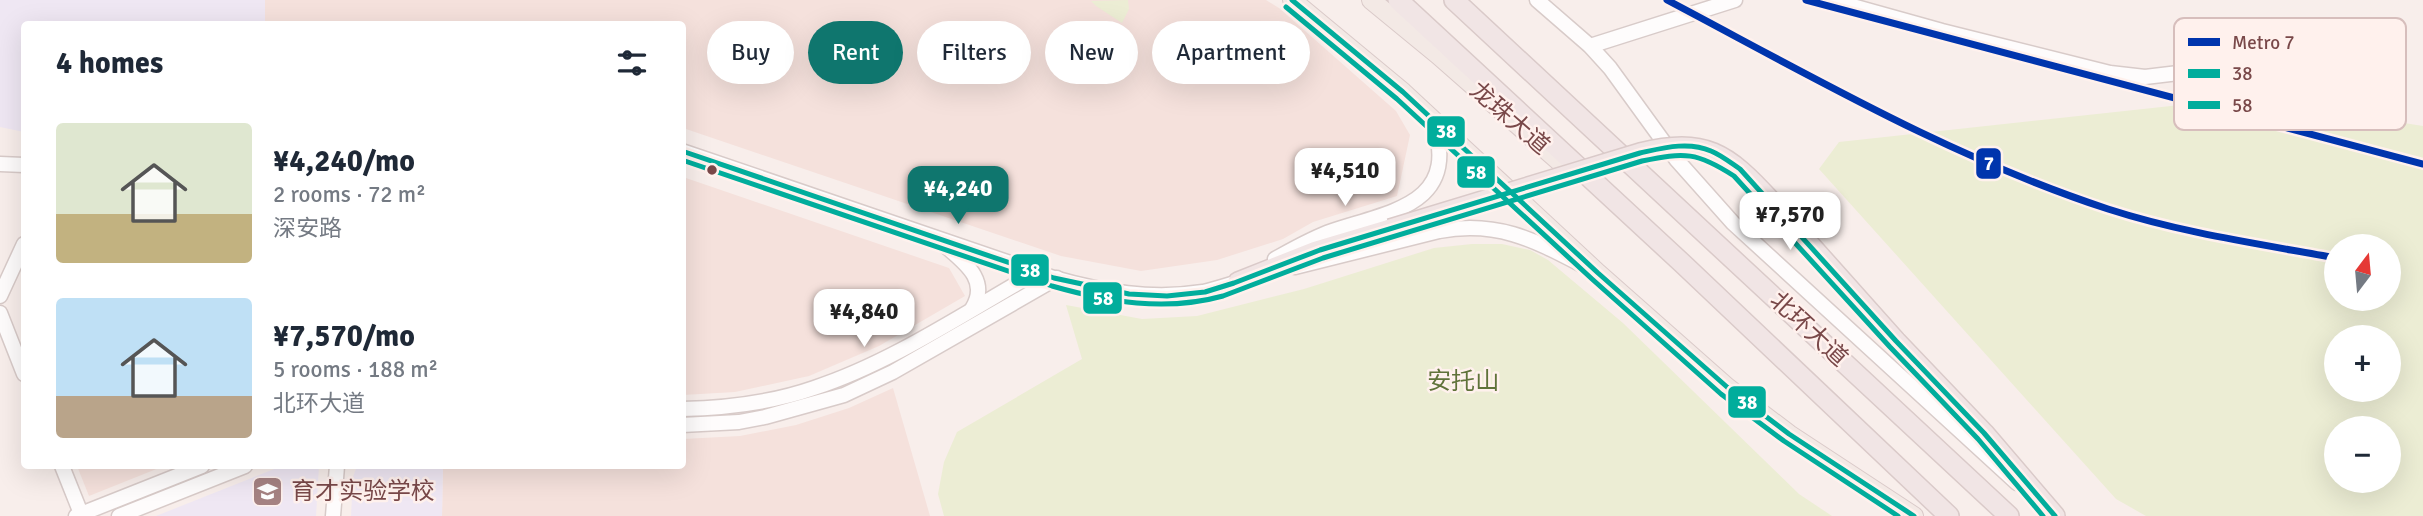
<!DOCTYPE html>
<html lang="en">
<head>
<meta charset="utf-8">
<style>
  :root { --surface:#fff; --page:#f2f2f3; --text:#1f2937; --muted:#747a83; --accent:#0f766e }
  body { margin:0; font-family:Signika,"Noto Sans SC",sans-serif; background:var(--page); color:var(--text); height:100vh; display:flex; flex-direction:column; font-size:26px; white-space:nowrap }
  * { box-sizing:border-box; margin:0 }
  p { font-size:23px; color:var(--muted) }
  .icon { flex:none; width:38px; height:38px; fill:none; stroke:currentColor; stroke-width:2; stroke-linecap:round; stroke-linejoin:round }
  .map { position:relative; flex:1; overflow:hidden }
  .details { position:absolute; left:21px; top:21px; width:665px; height:448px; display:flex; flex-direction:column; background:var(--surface); border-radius:7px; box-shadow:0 7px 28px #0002 }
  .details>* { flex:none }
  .guide { position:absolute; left:707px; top:21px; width:665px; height:63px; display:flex; gap:14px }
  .needle { width:46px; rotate:16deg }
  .buttons { position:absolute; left:2324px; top:234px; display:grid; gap:14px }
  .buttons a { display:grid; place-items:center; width:77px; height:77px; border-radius:50%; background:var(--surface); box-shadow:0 7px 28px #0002; font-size:35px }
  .price { position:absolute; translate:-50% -60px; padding:0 16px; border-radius:14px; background:#fff; color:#222; font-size:23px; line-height:46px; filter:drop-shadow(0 2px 4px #0008) }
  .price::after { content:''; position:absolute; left:50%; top:42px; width:21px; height:16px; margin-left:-10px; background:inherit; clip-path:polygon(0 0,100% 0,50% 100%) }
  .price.current { background:var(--accent); color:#fff }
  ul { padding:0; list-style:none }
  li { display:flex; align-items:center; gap:21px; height:175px; padding:0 35px }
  li span { display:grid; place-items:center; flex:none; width:196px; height:140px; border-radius:7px; color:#555 }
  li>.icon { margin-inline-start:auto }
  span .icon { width:84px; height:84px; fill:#fffc; stroke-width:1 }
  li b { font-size:30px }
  h2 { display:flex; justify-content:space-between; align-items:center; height:84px; padding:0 35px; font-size:30px }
  .pill { padding:0 24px; border-radius:32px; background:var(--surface); box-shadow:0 7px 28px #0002; font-size:24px; line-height:63px }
  .pill.current { background:var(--accent); color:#fff }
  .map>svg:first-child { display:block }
</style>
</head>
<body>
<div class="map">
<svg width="2423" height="516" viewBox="0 0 2423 516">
  <rect width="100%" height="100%" fill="#f8eeeb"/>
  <!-- residential -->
  <g fill="#f5e1dc">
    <path d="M 265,0 L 1266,0 L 1279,8 L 1396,111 L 1410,135 L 1397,196 L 1313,222 L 1283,239 L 1217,260 L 1141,271 L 1061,256 L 683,128 L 682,24 L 265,24 Z"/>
    <path d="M 683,177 L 949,268 L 965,296 L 879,346 L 809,376 L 735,392 L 683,395 Z"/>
    <path d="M 893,388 L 930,516 L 442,516 L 443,466 L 682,466 L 683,439 L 740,436 L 796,425 L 849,408 Z"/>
    <path d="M 77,466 L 164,466 L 89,496 Z"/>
  </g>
  <!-- education -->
  <g fill="#efe7f3">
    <path d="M 0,0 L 265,0 L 265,24 L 24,24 L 24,132 L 0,127 Z"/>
    <path d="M 282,466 L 319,466 L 316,516 L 156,516 Z"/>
    <path d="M 357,466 L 443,466 L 442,516 L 351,516 L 353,477 Z"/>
  </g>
  <!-- green -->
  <g fill="#ecedd4" fill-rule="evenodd">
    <path d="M 1128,0 L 1129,9 L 1122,23 L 1096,6 L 1091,1 Z"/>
    <path d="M 2245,98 L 2423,126 L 2423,516 L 2146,516 L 2116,499 L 1819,169 L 1839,142 ZM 2336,247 L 2389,247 L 2389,299 L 2336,299 ZM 2336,338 L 2389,338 L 2389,390 L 2336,390 ZM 2336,429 L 2389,429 L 2389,481 L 2336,481 Z"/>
    <path d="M 1472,244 L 1502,244 L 1530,250 L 1548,260 L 1623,323 L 1799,494 L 1832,516 L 944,516 L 938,494 L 944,462 L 957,432 L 1082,359 L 1066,305 L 1142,319 L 1197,316 L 1304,289 L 1434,248 Z"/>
  </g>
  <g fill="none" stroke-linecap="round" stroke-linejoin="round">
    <defs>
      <g id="minor">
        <path d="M 1537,0 L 1590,46 L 1610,68 L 1676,159 L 1733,223 L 2017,483"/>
        <path d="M 1831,0 L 1942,31 L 2110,73 L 2145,77 L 2237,66 L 2259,67 L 2286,71 L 2386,98"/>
        <path d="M 1590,46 L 1735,0"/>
        <path d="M 682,151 L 1054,278 C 1103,292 1152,300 1203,292 C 1217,289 1231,284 1245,280"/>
        <path d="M 0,164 L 24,165"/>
        <path d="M 942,243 C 962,261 991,279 972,309"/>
        <path d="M 1275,259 C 1293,249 1312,238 1332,231 C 1392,211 1461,204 1433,121"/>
        <path d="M 1295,267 L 1439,231 C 1497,220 1534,240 1584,266"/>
        <path d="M 0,296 L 24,244"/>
        <path d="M 0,313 L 24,374"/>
        <path d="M 682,409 C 727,408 771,403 814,388 C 891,363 966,312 1037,272"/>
        <path d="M 682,425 L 739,422 L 765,417 L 844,395 L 893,372 L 1057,278"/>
        <path d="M 62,466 L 82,516"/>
        <path d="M 76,516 L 202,466"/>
        <path d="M 119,516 L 245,466"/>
        <path d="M 333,516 L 337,466"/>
      </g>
      <g id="major">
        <path d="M 1292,0 L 1403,92 L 1598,273 L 1727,387 L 1789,434 L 1914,516"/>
        <path d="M 1371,0 L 1438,55 L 1562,164"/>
      </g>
      <g id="highway">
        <path d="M 1398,0 L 1682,263 L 1949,516"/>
        <path d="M 1454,0 L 2009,516"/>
        <path d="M 1771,201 L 1896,341 L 1984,433 L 2055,516"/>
        <path d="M 1238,282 L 1316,251 L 1390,229"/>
      </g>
    </defs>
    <!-- minor casing -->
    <use href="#minor" stroke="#d8cbc9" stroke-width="17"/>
    <!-- major casing -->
    <use href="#major" stroke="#dacac9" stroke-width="20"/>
    <!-- highway casing -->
    <use href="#highway" stroke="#dacac9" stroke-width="22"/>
    <!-- minor -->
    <use href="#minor" stroke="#fefcfc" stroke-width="14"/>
    <!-- major -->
    <use href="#major" stroke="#f3e9e5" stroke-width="18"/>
    <!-- highway -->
    <use href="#highway" stroke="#f1e5e5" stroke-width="19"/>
    <defs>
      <path id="highway-bridge" d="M 1390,229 L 1640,153 C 1705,137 1727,153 1771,201"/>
    </defs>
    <!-- highway-bridge casing -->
    <use href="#highway-bridge" stroke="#dacac9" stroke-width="22" stroke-linecap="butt"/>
    <!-- highway-bridge -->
    <use href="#highway-bridge" stroke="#f1e5e5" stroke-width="19"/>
    <defs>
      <g id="bus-1">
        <path d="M 1292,0 L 1403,92 L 1598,273 L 1727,387 L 1789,434 L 1914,516"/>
        <path d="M 682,151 L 1054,278 L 1129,294 L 1167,296 L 1205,292 L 1234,283 L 1320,250 L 1640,153 C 1663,148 1688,141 1711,151 C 1721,155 1731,163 1740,169 L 1896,341 L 1984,433 L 2055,516"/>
      </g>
      <g id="bus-2">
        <path d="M 1286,7 L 1397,99 L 1592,279 L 1721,394 L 1784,441 L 1898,516"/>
        <path d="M 682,160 L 1052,286 C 1108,302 1165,312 1223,296 L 1323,258 L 1642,161 C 1685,152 1697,152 1734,176 L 1890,347 L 1978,439 L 2043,516"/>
      </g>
    </defs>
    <!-- bus-1 casing -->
    <use href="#bus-1" stroke="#fff1ed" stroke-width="10"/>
    <!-- bus-2 casing -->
    <use href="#bus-2" stroke="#fff1ed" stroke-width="10"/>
    <!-- bus-1 -->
    <use href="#bus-1" stroke="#01ad9c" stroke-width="5"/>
    <!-- bus-2 -->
    <use href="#bus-2" stroke="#01ad9c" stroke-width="5"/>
    <defs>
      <g id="metro-1">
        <path d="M 1667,0 C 1811,76 1952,158 2108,209 C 2182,233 2260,244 2336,258"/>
        <path d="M 1806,0 L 2423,164"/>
      </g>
    </defs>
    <!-- metro-1 casing -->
    <use href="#metro-1" stroke="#fff1ed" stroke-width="12"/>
    <!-- metro-1 -->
    <use href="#metro-1" stroke="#0035ad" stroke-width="7"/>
  </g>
  <!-- icons -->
  <defs>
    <symbol id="school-square" viewBox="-11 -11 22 22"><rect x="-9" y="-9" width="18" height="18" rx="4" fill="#a58282" stroke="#fff1ed"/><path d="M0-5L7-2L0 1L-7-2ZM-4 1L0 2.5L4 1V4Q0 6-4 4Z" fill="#fff"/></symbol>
  </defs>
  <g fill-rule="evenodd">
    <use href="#school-square" x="250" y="474" width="35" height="35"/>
  </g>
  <!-- markers -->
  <circle fill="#794849" stroke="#fff1ed" stroke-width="2.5" cx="712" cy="170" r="6"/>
  <g text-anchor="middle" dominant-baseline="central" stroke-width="5" stroke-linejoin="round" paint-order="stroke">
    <!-- street labels -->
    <g font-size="24" fill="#794849" stroke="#fff1ed">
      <text transform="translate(1510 118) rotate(41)">龙珠大道</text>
      <text transform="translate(1809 329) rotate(43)">北环大道</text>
    </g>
    <!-- park labels -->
    <g font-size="24" fill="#60733a" stroke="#fff1ed">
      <text x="1463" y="381">安托山</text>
    </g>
    <!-- poi labels -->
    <g font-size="24" fill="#794849" stroke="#fff1ed" text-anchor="start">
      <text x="291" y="491">育才实验学校</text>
    </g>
  </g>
  <!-- legend -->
  <rect x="2174" y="18" width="232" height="112" rx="10" fill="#fff1ed" stroke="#d7bebc" stroke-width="2"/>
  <rect x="2188" y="38" width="32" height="8" fill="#0035ad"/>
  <rect x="2188" y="69" width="32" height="9" fill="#01ad9c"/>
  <rect x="2188" y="101" width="32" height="8" fill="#01ad9c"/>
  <g font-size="19" fill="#794849">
    <text x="2232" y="49">Metro 7</text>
    <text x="2232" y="80">38</text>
    <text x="2232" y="112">58</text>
  </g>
  <g stroke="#fff1ed" stroke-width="2.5">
    <rect x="1426" y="115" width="40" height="33" rx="7" fill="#01ad9c"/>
    <rect x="1975" y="147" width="27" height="33" rx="7" fill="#0035ad"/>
    <rect x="1456" y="155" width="40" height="34" rx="7" fill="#01ad9c"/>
    <rect x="1010" y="253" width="40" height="34" rx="7" fill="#01ad9c"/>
    <rect x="1082" y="281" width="41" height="34" rx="7" fill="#01ad9c"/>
    <rect x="1727" y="385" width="40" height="34" rx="7" fill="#01ad9c"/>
  </g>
  <g font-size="19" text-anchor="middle" font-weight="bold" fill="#fff">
    <text x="1446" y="138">38</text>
    <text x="1989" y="170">7</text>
    <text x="1476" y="179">58</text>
    <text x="1030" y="277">38</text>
    <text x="1103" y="305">58</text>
    <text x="1747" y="409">38</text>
  </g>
</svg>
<div class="buttons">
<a><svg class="needle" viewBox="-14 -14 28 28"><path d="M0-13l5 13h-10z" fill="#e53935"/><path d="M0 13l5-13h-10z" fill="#747a83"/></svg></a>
<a>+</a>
<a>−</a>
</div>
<b class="price" style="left:1345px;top:208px">¥4,510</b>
<b class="price current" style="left:958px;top:226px">¥4,240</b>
<b class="price" style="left:1790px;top:252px">¥7,570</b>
<b class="price" style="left:864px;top:349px">¥4,840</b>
<div class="guide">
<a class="pill">Buy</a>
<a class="pill current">Rent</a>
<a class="pill">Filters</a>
<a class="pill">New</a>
<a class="pill">Apartment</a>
</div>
<section class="details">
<h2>4 homes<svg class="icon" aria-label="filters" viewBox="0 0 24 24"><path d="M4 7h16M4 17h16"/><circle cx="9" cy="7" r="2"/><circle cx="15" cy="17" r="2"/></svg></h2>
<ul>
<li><span style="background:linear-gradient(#dfe7d0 65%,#c2b280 0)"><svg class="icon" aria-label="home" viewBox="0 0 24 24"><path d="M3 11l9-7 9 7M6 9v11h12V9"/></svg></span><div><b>¥4,240/mo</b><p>2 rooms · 72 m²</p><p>深安路</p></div></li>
<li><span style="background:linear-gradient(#bfe0f5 70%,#b9a48a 0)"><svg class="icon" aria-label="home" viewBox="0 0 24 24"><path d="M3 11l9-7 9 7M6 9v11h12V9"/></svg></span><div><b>¥7,570/mo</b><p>5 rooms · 188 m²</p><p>北环大道</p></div></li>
</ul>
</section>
</div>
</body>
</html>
